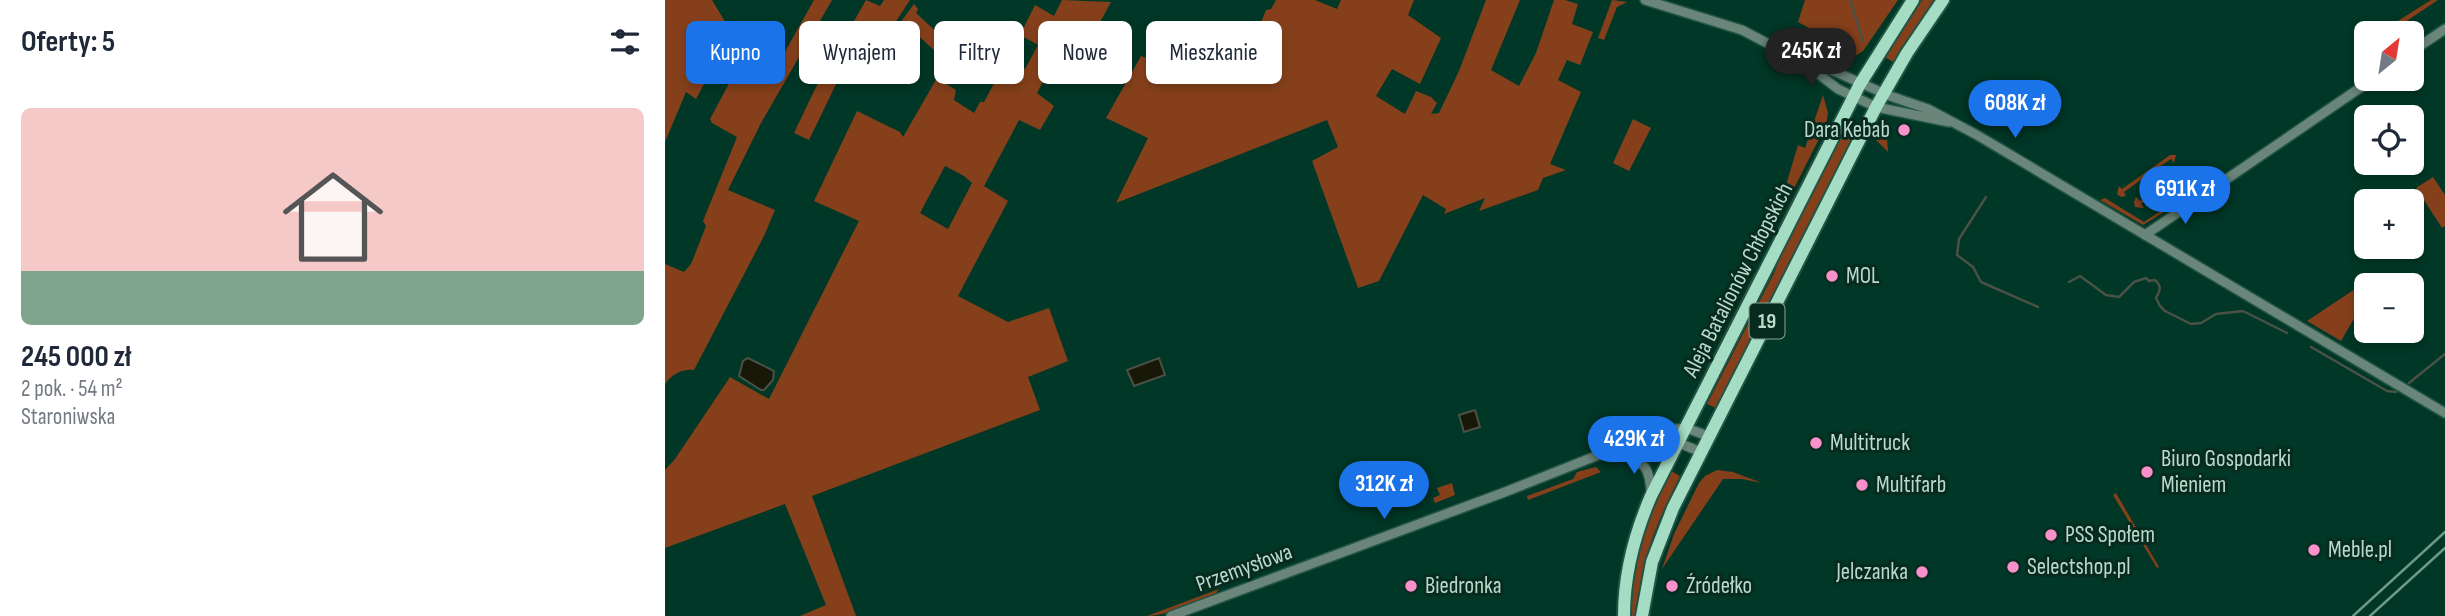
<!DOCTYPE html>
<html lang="pl">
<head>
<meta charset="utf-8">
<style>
  :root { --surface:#fff; --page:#f6f6f7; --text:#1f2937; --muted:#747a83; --accent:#1a73e8 }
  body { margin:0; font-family:"Sofia Sans Condensed",sans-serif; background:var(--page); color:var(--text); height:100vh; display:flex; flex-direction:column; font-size:26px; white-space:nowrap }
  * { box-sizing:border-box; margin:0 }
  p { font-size:23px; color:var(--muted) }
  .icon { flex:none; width:38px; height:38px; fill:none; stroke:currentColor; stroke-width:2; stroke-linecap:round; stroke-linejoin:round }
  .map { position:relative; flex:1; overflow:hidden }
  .side { display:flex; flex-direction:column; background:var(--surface); width:665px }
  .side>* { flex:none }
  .guide { position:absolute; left:21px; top:21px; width:665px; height:63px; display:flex; gap:14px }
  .needle { width:46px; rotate:30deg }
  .fabs { position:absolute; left:1689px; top:21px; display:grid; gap:14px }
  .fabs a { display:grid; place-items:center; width:70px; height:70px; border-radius:10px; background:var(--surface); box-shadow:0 4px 10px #0003; font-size:35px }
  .price { position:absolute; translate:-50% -60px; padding:0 16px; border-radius:24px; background:var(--accent); color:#fff; font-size:23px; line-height:46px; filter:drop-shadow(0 2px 4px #0008) }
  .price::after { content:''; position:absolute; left:50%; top:42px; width:21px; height:16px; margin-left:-10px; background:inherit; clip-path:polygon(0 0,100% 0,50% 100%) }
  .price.active { background:#222; color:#fff }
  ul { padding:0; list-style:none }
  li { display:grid; align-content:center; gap:14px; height:371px; padding:0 21px }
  li span { display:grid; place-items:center; height:217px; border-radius:10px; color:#555 }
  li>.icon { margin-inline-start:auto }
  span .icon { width:126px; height:126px; fill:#fffc; stroke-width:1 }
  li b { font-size:30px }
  h2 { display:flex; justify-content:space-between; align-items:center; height:84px; padding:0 21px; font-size:30px }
  .pill { padding:0 24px; border-radius:10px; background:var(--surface); box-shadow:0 4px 10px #0003; font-size:24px; line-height:63px }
  .pill.active { background:var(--accent); color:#fff }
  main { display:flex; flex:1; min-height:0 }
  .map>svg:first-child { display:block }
</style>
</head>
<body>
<main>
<section class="side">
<h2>Oferty: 5<svg class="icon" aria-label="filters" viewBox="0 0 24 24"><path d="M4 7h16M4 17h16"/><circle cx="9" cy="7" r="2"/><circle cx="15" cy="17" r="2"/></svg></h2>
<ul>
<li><span style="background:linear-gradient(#f6c9c9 75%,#7fa58c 0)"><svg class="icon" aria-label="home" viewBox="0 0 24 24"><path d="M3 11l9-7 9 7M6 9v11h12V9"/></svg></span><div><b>245 000 zł</b><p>2 pok. · 54 m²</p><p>Staroniwska</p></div></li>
</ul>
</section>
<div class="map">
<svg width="1780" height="616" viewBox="0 0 1780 616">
  <rect width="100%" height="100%" fill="#003726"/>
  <!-- green -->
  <g fill="#85401b" fill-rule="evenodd">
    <path d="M 0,0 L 47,0 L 65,30 L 61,43 L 31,99 L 21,92 L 0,142 Z"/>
    <path d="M 149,0 L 167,0 L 96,123 L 63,190 L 110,210 L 99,236 L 29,370 C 17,369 7,374 0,384 L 0,264 L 19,272 L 26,264 L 41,226 L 38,221 L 72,137 L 47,123 L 45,119 L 76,61 L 97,71 L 113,64 Z"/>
    <path d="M 201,0 L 215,6 L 219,0 L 245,0 L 224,32 L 206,23 L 174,78 L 144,140 L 129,133 L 150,89 Z"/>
    <path d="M 397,0 L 446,2 L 410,68 L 391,58 L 372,93 L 389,106 L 375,130 L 354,120 L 319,186 L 343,201 L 293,296 L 343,322 L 384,308 L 403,361 L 363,377 L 375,410 L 147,496 L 191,616 L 135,616 L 161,605 L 120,504 L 0,548 L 0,470 L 10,459 L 65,377 L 104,399 L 194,221 L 149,201 L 192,111 L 235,132 L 238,137 L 272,78 L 291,90 L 289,100 L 309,113 L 315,102 L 319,102 L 342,59 L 360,69 L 373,45 L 355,35 L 370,5 L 389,16 ZM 280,166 L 299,176 L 307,183 L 283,229 L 255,213 Z"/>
    <path d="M 611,0 L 650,0 L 672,9 L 676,0 L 749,0 L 743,15 L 776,38 L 755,84 L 727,69 L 711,96 L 740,114 L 751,91 L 766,97 L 772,103 L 766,114 L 774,113 L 794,71 L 821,0 L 855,0 L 826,70 L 854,86 L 871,53 L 889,0 L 900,0 L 913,4 L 907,24 L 928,32 L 915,65 L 902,60 L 893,80 L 916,92 L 885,164 L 901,170 L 878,178 L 873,190 L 814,211 L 820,198 L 779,214 L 781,209 L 758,195 L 714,281 L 693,288 L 647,161 L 673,147 L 662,120 L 451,203 L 483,138 L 441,118 L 476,56 L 526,73 L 542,32 L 550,26 L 587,45 L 601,10 L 606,9 Z"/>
    <path d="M 947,0 L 962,2 L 952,7 L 939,40 L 933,38 Z"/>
    <path d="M 1140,0 L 1233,0 L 1198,51 L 1184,60 L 1151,56 L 1162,38 L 1133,22 Z"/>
    <path d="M 1257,0 L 1272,0 L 1230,63 L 1220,57 Z"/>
    <path d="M 1766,0 L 1773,0 L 1724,33 L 1710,33 L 1713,27 L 1717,31 Z"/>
    <path d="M 249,4 L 253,9 L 251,13 L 279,39 L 272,53 L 244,27 L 235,23 Z"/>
    <path d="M 1158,95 L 1163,113 L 1161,125 L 1107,232 L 1091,259 L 1088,258 L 1115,205 L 1133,145 L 1140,148 Z"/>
    <path d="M 968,119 L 986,128 L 964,171 L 948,163 Z"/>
    <path d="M 1167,122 L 1167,126 L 1119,221 L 1117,220 Z"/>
    <path d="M 1180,125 L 1190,130 L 1152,215 L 1053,409 L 1042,404 L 1109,273 L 1124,235 Z"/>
    <path d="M 1227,126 L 1222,138 L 1223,152 L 1209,138 L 1217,130 Z"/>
    <path d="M 1505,155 L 1511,155 L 1509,163 L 1506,159 L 1459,192 L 1461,196 L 1456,197 L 1452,194 L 1454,186 L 1457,189 Z"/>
    <path d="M 1518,167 L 1523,172 L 1521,179 L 1518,175 L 1478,202 L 1476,204 L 1479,208 L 1470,207 L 1469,202 L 1471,197 L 1475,201 L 1516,173 L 1512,169 Z"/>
    <path d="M 1768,177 L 1780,195 L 1780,226 L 1777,228 L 1751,188 Z"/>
    <path d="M 1531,184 L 1534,191 L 1478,225 L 1435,200 L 1440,198 L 1479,222 L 1528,189 L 1525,185 Z"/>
    <path d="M 1090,273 L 1092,274 L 1086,289 L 1028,396 Z"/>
    <path d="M 1702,281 L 1705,285 L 1701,285 L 1701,298 L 1676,341 L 1642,321 Z"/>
    <path d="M 931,467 L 936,472 L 863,500 L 862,496 L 908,479 L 912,472 Z"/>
    <path d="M 1004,470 L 1015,476 C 990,526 976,559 972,616 L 963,616 C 966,561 981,520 1004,470 Z"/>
    <path d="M 1052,470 L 1068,472 L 1097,483 L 1077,479 L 1058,479 L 997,569 L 1009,534 L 1034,483 L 1040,476 Z"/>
    <path d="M 787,483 L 790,495 L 770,503 L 768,498 L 775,495 L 772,488 Z"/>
    <path d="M 1451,493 L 1494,567 L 1492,568 L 1448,495 Z"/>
    <path d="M 554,589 L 550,594 C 530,601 504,616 482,616 Z"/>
  </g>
  <!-- water -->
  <g fill="#181809" stroke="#495244" stroke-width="2">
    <path d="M 83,358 L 109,371 L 108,380 L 99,390 L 96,390 L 74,376 L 78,361 Z"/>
    <path d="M 494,358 L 500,375 L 469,386 L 462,370 Z"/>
    <path d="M 810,410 L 815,427 L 799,432 L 794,415 Z"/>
  </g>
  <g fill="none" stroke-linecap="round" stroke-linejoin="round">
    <!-- stream -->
    <g stroke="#495244" stroke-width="2.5">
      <path d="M 1185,0 L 1198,41"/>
      <path d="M 1321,197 L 1294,239 L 1292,255 L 1308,267 L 1316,282 L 1373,307"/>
      <path d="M 1404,282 L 1415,276 L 1441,295 L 1454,297 L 1469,282 L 1481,278 L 1484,281 L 1490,280 C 1497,286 1495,291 1491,298 L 1495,306 L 1500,311 L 1526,324 L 1536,323 L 1551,314 L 1578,311 L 1622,333"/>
      <path d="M 1646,347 L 1722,391 L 1731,392"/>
      <path d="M 1744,383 L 1780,354"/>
    </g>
    <defs>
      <g id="tertiary">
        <path d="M 980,0 L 1077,30 L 1138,62 L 1173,89 L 1211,107 L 1284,122"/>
        <path d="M 1746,52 L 1780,29"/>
        <path d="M 1138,62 L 1155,65 L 1225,96 L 1263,109 L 1312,135 L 1780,413"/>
        <path d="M 1480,235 L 1708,79"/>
        <path d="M 959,452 C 980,464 985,468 986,493"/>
        <path d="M 946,453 L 1014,443 L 1036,452"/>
        <path d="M 506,616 L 840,492 L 994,431 L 1021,428 L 1043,436"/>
      </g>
      <g id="primary">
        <path d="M 959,616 C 959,575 970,533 986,496 L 1195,84 L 1248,0"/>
        <path d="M 977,616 L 987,562 L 1008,508 L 1211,107 L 1242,53 L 1278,0"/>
      </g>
    </defs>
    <!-- tertiary casing -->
    <use href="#tertiary" stroke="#215444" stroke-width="12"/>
    <!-- primary casing -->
    <use href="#primary" stroke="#215444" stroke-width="16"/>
    <!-- tertiary -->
    <use href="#tertiary" stroke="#6a8579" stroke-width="9"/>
    <!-- primary -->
    <use href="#primary" stroke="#a4dcc4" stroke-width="12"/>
    <!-- rail -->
    <g stroke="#6e9888" stroke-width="2.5">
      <path d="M 1688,616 L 1780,532"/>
      <path d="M 1705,616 L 1780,548"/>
    </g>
  </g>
  <!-- markers -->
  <g fill="#f890cb" stroke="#072b1f" stroke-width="2.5">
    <circle cx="1239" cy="130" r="7"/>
    <circle cx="1167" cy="276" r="7"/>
    <circle cx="1151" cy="443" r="7"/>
    <circle cx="1482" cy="472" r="7"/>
    <circle cx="1197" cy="485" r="7"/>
    <circle cx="1386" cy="535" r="7"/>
    <circle cx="1649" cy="550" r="7"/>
    <circle cx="1348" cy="567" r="7"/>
    <circle cx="1257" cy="572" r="7"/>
    <circle cx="746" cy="586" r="7"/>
    <circle cx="1007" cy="586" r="7"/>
  </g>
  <g text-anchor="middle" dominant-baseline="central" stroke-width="6" stroke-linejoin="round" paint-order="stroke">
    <!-- shield labels -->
    <rect fill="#072b1f" stroke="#84a698" stroke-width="2" x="1084.5" y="303.5" width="35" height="35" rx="5"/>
    <g font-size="21" font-weight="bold" fill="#badacc">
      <text x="1102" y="321">19</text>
    </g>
    <!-- poi labels -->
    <g font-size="23" fill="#badacc" stroke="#072b1f" text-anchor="start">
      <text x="1225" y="130" text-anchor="end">Dara Kebab</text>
      <text x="1181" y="276">MOL</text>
      <text x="1165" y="443">Multitruck</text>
      <text x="1496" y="459">Biuro Gospodarki<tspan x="1496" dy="26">Mieniem</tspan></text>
      <text x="1211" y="485">Multifarb</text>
      <text x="1400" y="535">PSS Społem</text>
      <text x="1663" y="550">Meble.pl</text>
      <text x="1362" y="567">Selectshop.pl</text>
      <text x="1243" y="572" text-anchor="end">Jelczanka</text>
      <text x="760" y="586">Biedronka</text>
      <text x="1021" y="586">Źródełko</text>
    </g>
    <!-- street labels -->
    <g font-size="23" fill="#badacc" stroke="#072b1f">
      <text transform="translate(1073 280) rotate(-63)">Aleja Batalionów Chłopskich</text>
      <text transform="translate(579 568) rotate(-20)">Przemysłowa</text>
    </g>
  </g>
</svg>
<div class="fabs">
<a><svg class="needle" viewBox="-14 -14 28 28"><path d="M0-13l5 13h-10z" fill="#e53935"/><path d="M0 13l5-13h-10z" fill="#747a83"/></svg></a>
<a><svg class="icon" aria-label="locate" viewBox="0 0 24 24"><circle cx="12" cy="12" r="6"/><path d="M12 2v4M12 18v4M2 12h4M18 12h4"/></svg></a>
<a>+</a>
<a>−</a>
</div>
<b class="price active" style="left:1146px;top:88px">245K zł</b>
<b class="price" style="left:1350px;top:140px">608K zł</b>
<b class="price" style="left:1520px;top:226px">691K zł</b>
<b class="price" style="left:969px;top:476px">429K zł</b>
<b class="price" style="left:719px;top:521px">312K zł</b>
<div class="guide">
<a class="pill active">Kupno</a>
<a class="pill">Wynajem</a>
<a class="pill">Filtry</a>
<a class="pill">Nowe</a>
<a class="pill">Mieszkanie</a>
</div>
</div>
</main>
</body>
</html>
